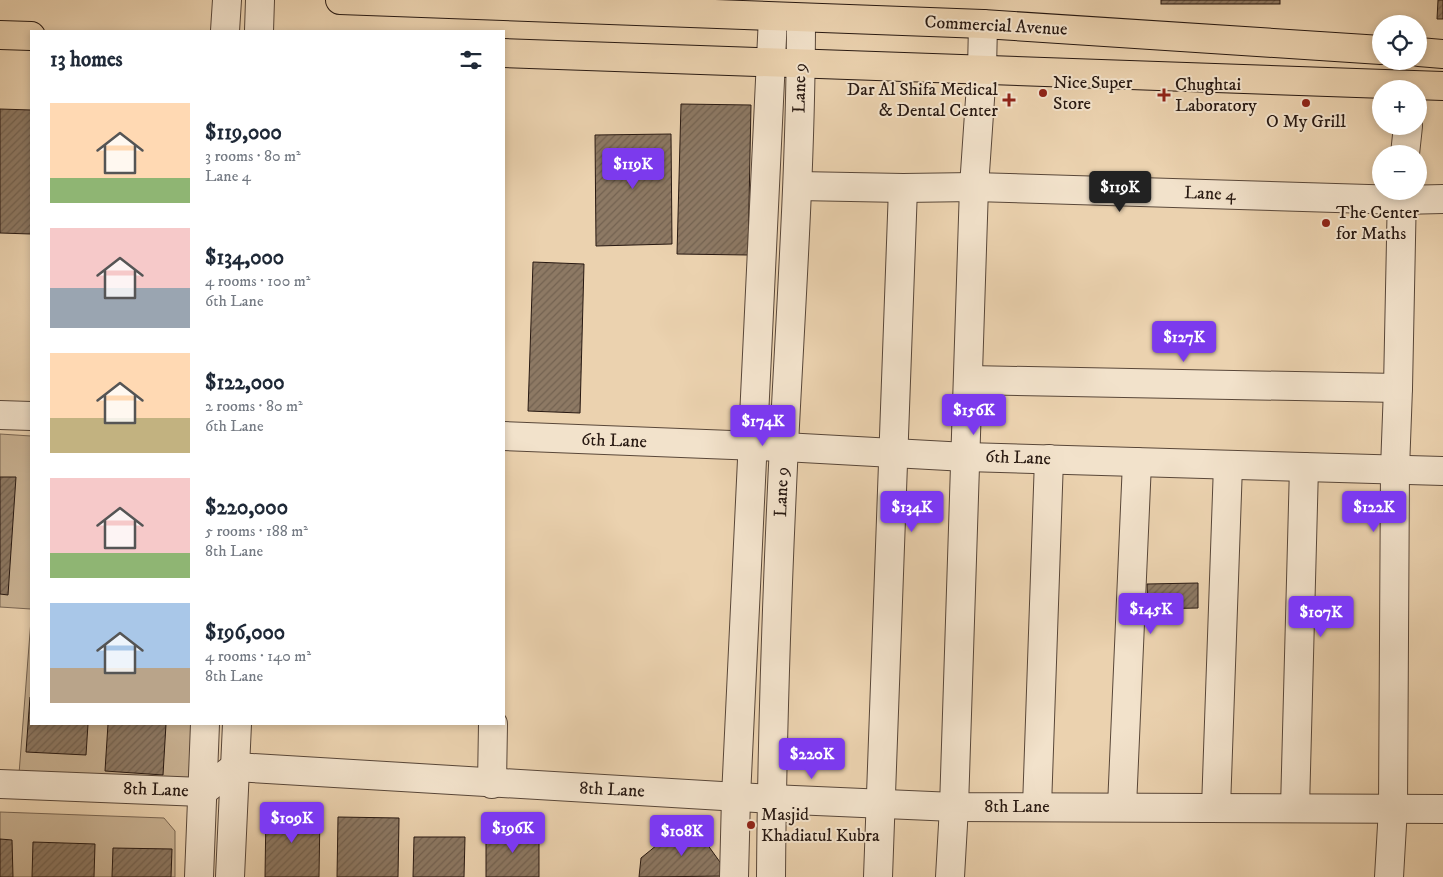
<!DOCTYPE html>
<html lang="en">
<head>
<meta charset="utf-8">
<style>
  :root { --surface:#fff; --page:#f6f6f7; --text:#1f2937; --muted:#747a83; --accent:#7c3aed }
  body { margin:0; font-family:"IM FELL DW Pica",serif; background:var(--page); color:var(--text); height:100vh; display:flex; flex-direction:column; font-size:19px; white-space:nowrap }
  * { box-sizing:border-box; margin:0 }
  p { font-size:16px; color:var(--muted) }
  .icon { flex:none; width:28px; height:28px; fill:none; stroke:currentColor; stroke-width:2; stroke-linecap:round; stroke-linejoin:round }
  .map { position:relative; flex:1; overflow:hidden }
  .side { position:absolute; left:30px; top:30px; width:475px; height:695px; display:flex; flex-direction:column; background:var(--surface); border-radius:0px; box-shadow:0 2px 8px #0003 }
  .side>* { flex:none }
  .buttons { position:absolute; left:1372px; top:15px; display:grid; gap:10px }
  .buttons a { display:grid; place-items:center; width:55px; height:55px; border-radius:50%; background:var(--surface); box-shadow:0 2px 8px #0003; font-size:25px }
  .price { position:absolute; translate:-50% -42px; padding:0 11px; border-radius:5px; background:var(--accent); color:#fff; font-size:16px; line-height:32px; filter:drop-shadow(0 1px 2px #0008) }
  .price::after { content:''; position:absolute; left:50%; top:30px; width:15px; height:11px; margin-left:-8px; background:inherit; clip-path:polygon(0 0,100% 0,50% 100%) }
  .price.active { background:#222; color:#fff }
  ul { padding:0; list-style:none }
  li { display:flex; align-items:center; gap:15px; height:125px; padding:0 20px }
  li span { display:grid; place-items:center; flex:none; width:140px; height:100px; border-radius:0px; color:#555 }
  li>.icon { margin-inline-start:auto }
  span .icon { width:60px; height:60px; fill:#fffc; stroke-width:1 }
  li b { font-size:21px }
  h2 { display:flex; justify-content:space-between; align-items:center; height:60px; padding:0 20px; font-size:21px }
  .map>svg:first-child { display:block }
</style>
</head>
<body>
<div class="map">
<svg width="1443" height="877" viewBox="0 0 1443 877">
  <defs>
    <pattern id="building-hatch" width="6" height="6" patternUnits="userSpaceOnUse" patternTransform="scale(1.25)"><rect width="6" height="6" fill="#8d7964"/><path d="M-1 1l2-2M0 6l6-6M5 7l2-2" fill="none" stroke="#736251"/></pattern>
  </defs>
  <rect width="100%" height="100%" fill="#ebd2af"/>
  <filter id="stains"><feTurbulence type="fractalNoise" baseFrequency=".004" numOctaves="4"/><feColorMatrix values="0 0 0 0 .2 0 0 0 0 .09 0 0 0 0 .02 0 0 0 .5 -.17"/></filter>
  <radialGradient id="worn" r=".72"><stop offset=".6" stop-color="#630" stop-opacity="0"/><stop offset="1" stop-color="#630" stop-opacity=".3"/></radialGradient>
  <!-- garden -->
  <g fill="#cab394" stroke="#796653">
    <path d="M 0,434 L 31,436 L 31,609 L 0,607 Z"/>
    <path d="M 31,620 L 31,724 L 191,724 L 191,782 L 19,774 Z"/>
    <path d="M 0,812 L 164,818 L 175,831 L 175,877 L 0,877 Z"/>
  </g>
  <!-- building -->
  <g fill="url(#building-hatch)" stroke="#281912">
    <rect x="1161" y="0" width="119" height="4"/>
    <path d="M 1438,0 L 1443,0 L 1443,19 L 1437,19 Z"/>
    <path d="M 681,104 L 751,105 L 748,255 L 677,254 Z"/>
    <path d="M 0,109 L 31,110 L 31,234 L 0,233 Z"/>
    <path d="M 671,134 L 672,244 L 596,246 L 595,135 Z"/>
    <path d="M 533,262 L 584,264 L 580,413 L 528,411 Z"/>
    <path d="M 0,477 L 16,477 L 8,595 L 0,594 Z"/>
    <path d="M 1198,583 L 1198,608 L 1148,609 L 1147,584 Z"/>
    <path d="M 30,697 L 31,697 L 31,724 L 88,724 L 86,755 L 26,752 Z"/>
    <path d="M 108,724 L 166,724 L 163,775 L 105,771 Z"/>
    <path d="M 266,810 L 320,811 L 319,877 L 265,877 Z"/>
    <path d="M 338,817 L 399,818 L 398,877 L 337,877 Z"/>
    <path d="M 689,819 L 730,876 L 639,877 L 641,858 Z"/>
    <path d="M 539,831 L 539,877 L 486,877 L 486,832 Z"/>
    <path d="M 414,837 L 465,837 L 464,877 L 413,877 Z"/>
    <path d="M 0,839 L 12,840 L 13,877 L 0,877 Z"/>
    <path d="M 33,842 L 95,844 L 94,877 L 32,877 Z"/>
    <path d="M 113,848 L 172,849 L 171,877 L 112,877 Z"/>
  </g>
  <g fill="none" stroke-linecap="round" stroke-linejoin="round">
    <defs>
      <g id="minor">
        <path d="M 225,31 L 227,0"/>
        <path d="M 259,31 L 260,0"/>
        <path d="M 1405,154 L 1408,126"/>
        <path d="M 798,186 L 903,188 L 974,187 L 1401,200 L 1443,199"/>
        <path d="M 969,380 L 1398,388"/>
        <path d="M 0,415 L 31,416"/>
        <path d="M 504,436 L 784,447 L 966,457 L 1443,471"/>
        <path d="M 0,784 L 202,792 L 235,767 L 771,799 L 954,807 L 1443,809"/>
        <path d="M 492,784 L 493,724"/>
        <path d="M 1037,807 L 1049,459"/>
        <path d="M 1122,807 L 1137,462"/>
        <path d="M 1216,808 L 1228,465"/>
        <path d="M 1295,808 L 1304,467"/>
        <path d="M 199,877 L 205,724"/>
        <path d="M 230,877 L 237,724"/>
        <path d="M 734,877 L 736,797 L 773,17"/>
        <path d="M 771,877 C 772,733 777,589 784,445 C 791,303 801,161 801,18"/>
        <path d="M 878,877 L 903,188"/>
        <path d="M 950,877 L 954,807 L 974,187 L 982,70 L 983,24"/>
        <path d="M 1389,877 L 1393,808 L 1395,469 L 1398,388 L 1402,191"/>
      </g>
      <g id="major">
        <path d="M 340,0 L 983,24 L 1381,50"/>
        <path d="M 0,35 L 31,36"/>
        <path d="M 1419,52 L 1443,54"/>
        <path d="M 504,53 L 1443,86"/>
      </g>
    </defs>
    <!-- minor casing -->
    <use href="#minor" stroke="#594739" stroke-width="30"/>
    <!-- major casing -->
    <use href="#major" stroke="#281912" stroke-width="30"/>
    <!-- minor -->
    <use href="#minor" stroke="#f2e2cb" stroke-width="28"/>
    <!-- major -->
    <use href="#major" stroke="#ebd2af" stroke-width="28"/>
  </g>
  <!-- markers -->
  <g fill="#8f2418" stroke="#f2e2cb" stroke-width="2">
    <circle cx="1043" cy="93" r="5"/>
    <path d="M1161.5 87.5h5v5h5v5h-5v5h-5v-5h-5v-5h5z"/>
    <path d="M1006.5 92.5h5v5h5v5h-5v5h-5v-5h-5v-5h5z"/>
    <circle cx="1306" cy="103" r="5"/>
    <circle cx="1326" cy="223" r="5"/>
    <circle cx="751" cy="825" r="5"/>
  </g>
  <g text-anchor="middle" dominant-baseline="central" stroke-width="4" stroke-linejoin="round" paint-order="stroke">
    <!-- street labels -->
    <g font-size="18" fill="#281912" stroke="#f2e2cb">
      <text transform="translate(996 26) rotate(3)">Commercial Avenue</text>
      <text transform="translate(800 88) rotate(-89)">Lane 9</text>
      <text transform="translate(1210 194) rotate(2)">Lane 4</text>
      <text transform="translate(614 441) rotate(2)">6th Lane</text>
      <text transform="translate(1018 458) rotate(2)">6th Lane</text>
      <text transform="translate(782 492) rotate(-88)">Lane 9</text>
      <text transform="translate(156 790) rotate(2)">8th Lane</text>
      <text transform="translate(612 790) rotate(3)">8th Lane</text>
      <text x="1017" y="807">8th Lane</text>
    </g>
    <!-- poi labels -->
    <g font-size="18" fill="#281912" stroke="#f2e2cb" text-anchor="start">
      <text x="1053" y="83">Nice Super<tspan x="1053" dy="21">Store</tspan></text>
      <text x="1175" y="85">Chughtai<tspan x="1175" dy="21">Laboratory</tspan></text>
      <text x="998" y="90" text-anchor="end">Dar Al Shifa Medical<tspan x="998" dy="21">&amp; Dental Center</tspan></text>
      <text x="1306" y="122" text-anchor="middle">O My Grill</text>
      <text x="1336" y="213">The Center<tspan x="1336" dy="21">for Maths</tspan></text>
      <text x="761" y="815">Masjid<tspan x="761" dy="21">Khadiatul Kubra</tspan></text>
    </g>
  </g>
  <rect width="100%" height="100%" filter="url(#stains)"/>
  <rect width="100%" height="100%" fill="url(#worn)"/>
</svg>
<div class="buttons">
<a><svg class="icon" aria-label="locate" viewBox="0 0 24 24"><circle cx="12" cy="12" r="6"/><path d="M12 2v4M12 18v4M2 12h4M18 12h4"/></svg></a>
<a>+</a>
<a>−</a>
</div>
<b class="price" style="left:633px;top:190px">$119K</b>
<b class="price active" style="left:1120px;top:213px">$119K</b>
<b class="price" style="left:1184px;top:363px">$127K</b>
<b class="price" style="left:974px;top:436px">$156K</b>
<b class="price" style="left:763px;top:447px">$174K</b>
<b class="price" style="left:912px;top:533px">$134K</b>
<b class="price" style="left:1374px;top:533px">$122K</b>
<b class="price" style="left:1151px;top:635px">$145K</b>
<b class="price" style="left:1321px;top:638px">$107K</b>
<b class="price" style="left:812px;top:780px">$220K</b>
<b class="price" style="left:292px;top:844px">$109K</b>
<b class="price" style="left:513px;top:854px">$196K</b>
<b class="price" style="left:682px;top:857px">$108K</b>
<section class="side">
<h2>13 homes<svg class="icon" aria-label="filters" viewBox="0 0 24 24"><path d="M4 7h16M4 17h16"/><circle cx="9" cy="7" r="2"/><circle cx="15" cy="17" r="2"/></svg></h2>
<ul>
<li><span style="background:linear-gradient(#ffd9b3 75%,#8fb573 0)"><svg class="icon" aria-label="home" viewBox="0 0 24 24"><path d="M3 11l9-7 9 7M6 9v11h12V9"/></svg></span><div><b>$119,000</b><p>3 rooms · 80 m²</p><p>Lane 4</p></div></li>
<li><span style="background:linear-gradient(#f6c9c9 60%,#9aa5b1 0)"><svg class="icon" aria-label="home" viewBox="0 0 24 24"><path d="M3 11l9-7 9 7M6 9v11h12V9"/></svg></span><div><b>$134,000</b><p>4 rooms · 100 m²</p><p>6th Lane</p></div></li>
<li><span style="background:linear-gradient(#ffd9b3 65%,#c2b280 0)"><svg class="icon" aria-label="home" viewBox="0 0 24 24"><path d="M3 11l9-7 9 7M6 9v11h12V9"/></svg></span><div><b>$122,000</b><p>2 rooms · 80 m²</p><p>6th Lane</p></div></li>
<li><span style="background:linear-gradient(#f6c9c9 75%,#8fb573 0)"><svg class="icon" aria-label="home" viewBox="0 0 24 24"><path d="M3 11l9-7 9 7M6 9v11h12V9"/></svg></span><div><b>$220,000</b><p>5 rooms · 188 m²</p><p>8th Lane</p></div></li>
<li><span style="background:linear-gradient(#a9c7e8 65%,#b9a48a 0)"><svg class="icon" aria-label="home" viewBox="0 0 24 24"><path d="M3 11l9-7 9 7M6 9v11h12V9"/></svg></span><div><b>$196,000</b><p>4 rooms · 140 m²</p><p>8th Lane</p></div></li>
</ul>
</section>
</div>
</body>
</html>
